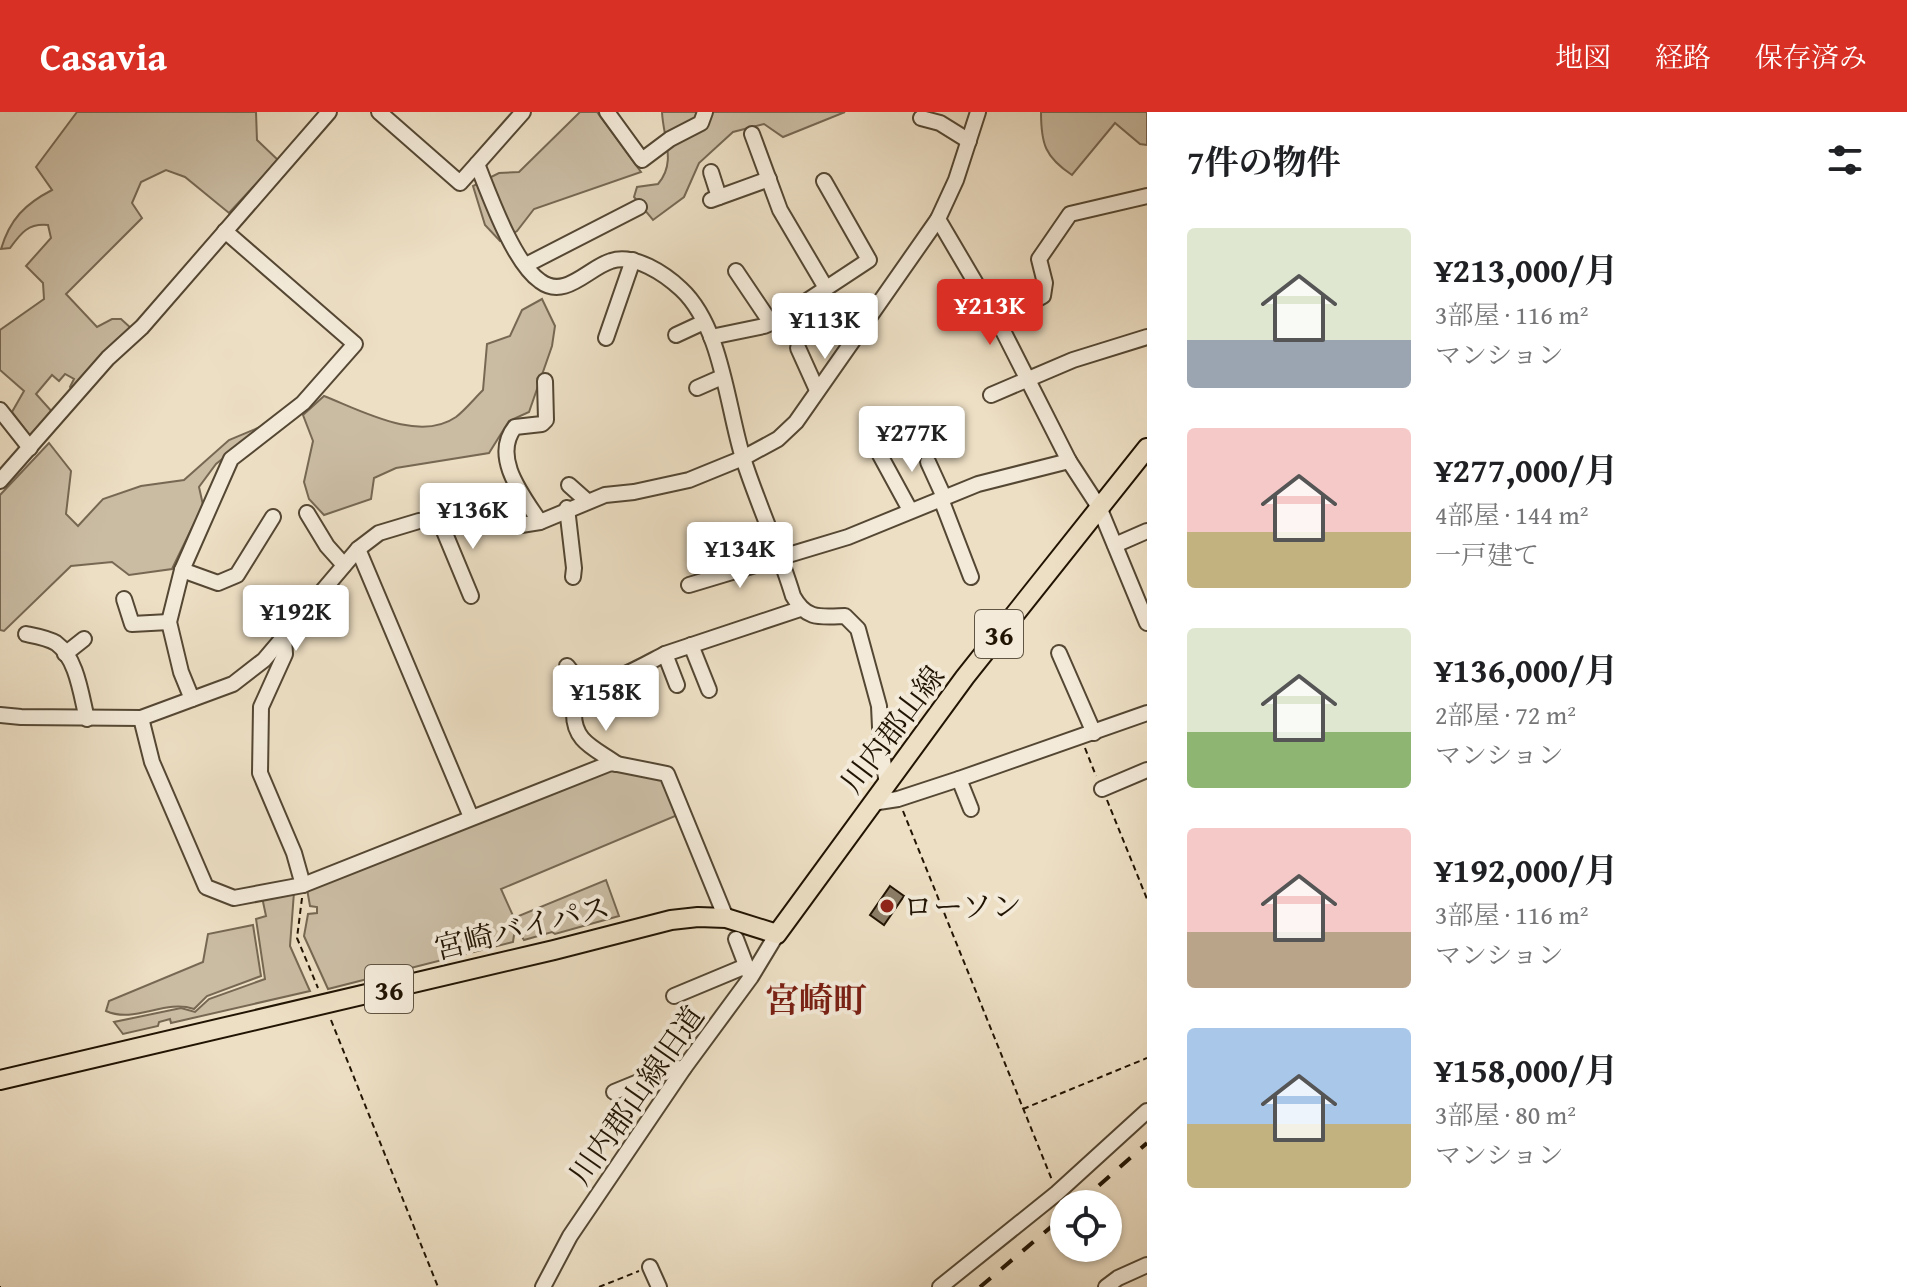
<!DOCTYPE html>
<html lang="ja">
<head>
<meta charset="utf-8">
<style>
  :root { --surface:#fff; --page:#f2f2f2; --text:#202124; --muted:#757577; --accent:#d93025 }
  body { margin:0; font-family:"Gentium Book Plus","Noto Serif JP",serif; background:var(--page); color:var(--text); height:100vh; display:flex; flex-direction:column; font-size:30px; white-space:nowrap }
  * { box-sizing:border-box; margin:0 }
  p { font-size:26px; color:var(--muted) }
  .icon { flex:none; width:44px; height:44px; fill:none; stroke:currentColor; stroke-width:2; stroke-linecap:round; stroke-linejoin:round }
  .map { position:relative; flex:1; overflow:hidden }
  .details { display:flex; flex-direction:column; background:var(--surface); width:760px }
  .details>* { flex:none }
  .buttons { position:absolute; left:1050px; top:1078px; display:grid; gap:16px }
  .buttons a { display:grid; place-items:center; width:72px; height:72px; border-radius:50%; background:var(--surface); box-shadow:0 2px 6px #0004; font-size:40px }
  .price { position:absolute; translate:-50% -68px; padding:0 18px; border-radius:8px; background:#fff; color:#222; font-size:26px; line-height:52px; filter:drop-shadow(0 2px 4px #0008) }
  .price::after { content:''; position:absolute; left:50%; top:48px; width:24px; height:18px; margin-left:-12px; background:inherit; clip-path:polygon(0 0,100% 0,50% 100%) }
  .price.selected { background:var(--accent); color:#fff }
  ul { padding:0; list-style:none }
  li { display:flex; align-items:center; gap:24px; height:200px; padding:0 40px }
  li span { display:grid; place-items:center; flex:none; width:224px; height:160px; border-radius:8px; color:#555 }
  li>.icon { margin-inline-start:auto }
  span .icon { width:96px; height:96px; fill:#fffc; stroke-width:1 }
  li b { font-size:34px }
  h2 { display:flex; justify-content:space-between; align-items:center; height:96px; padding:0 40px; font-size:34px }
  header { display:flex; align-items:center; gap:48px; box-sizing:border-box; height:112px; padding:0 40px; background:var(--accent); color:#fff }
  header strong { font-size:38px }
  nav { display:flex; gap:44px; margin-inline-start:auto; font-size:28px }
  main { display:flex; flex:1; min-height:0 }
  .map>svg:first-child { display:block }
</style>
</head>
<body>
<header>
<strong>Casavia</strong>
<nav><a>地図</a><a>経路</a><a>保存済み</a></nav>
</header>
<main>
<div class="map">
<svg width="1147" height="1175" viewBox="0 0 1147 1175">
  <rect width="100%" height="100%" fill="#eddfc4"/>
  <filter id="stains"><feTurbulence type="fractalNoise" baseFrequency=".0025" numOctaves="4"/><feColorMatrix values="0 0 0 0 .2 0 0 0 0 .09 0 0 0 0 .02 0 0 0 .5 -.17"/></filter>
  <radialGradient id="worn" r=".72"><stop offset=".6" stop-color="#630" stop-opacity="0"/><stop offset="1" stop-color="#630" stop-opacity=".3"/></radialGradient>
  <!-- green -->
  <g fill="#cabca3" stroke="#766853" stroke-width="2">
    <path d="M 77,0 L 256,0 L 257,28 L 278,48 L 229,101 L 185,65 L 166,58 L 141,70 L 132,91 L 142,106 L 66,182 L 97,215 L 112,207 L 121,207 L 132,217 L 73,279 L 70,275 L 74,267 L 65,262 L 59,269 L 52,263 L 36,282 L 54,302 L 31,325 L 12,300 L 24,279 L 0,258 L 0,218 L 44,187 L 43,171 L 26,154 L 51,126 L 48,113 C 28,111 21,121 10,136 L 1,137 C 10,107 25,92 52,78 L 36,55 Z"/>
    <path d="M 580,0 L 597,0 L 641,60 L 534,97 L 517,119 L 500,129 L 485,113 L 473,74 L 499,61 L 519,60 Z"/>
    <path d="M 662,0 L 845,0 L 783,25 L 764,12 L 733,20 L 699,51 L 684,85 L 653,108 L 634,85 L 637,75 L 658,72 C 677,50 663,26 662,0 Z"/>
    <path d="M 1041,0 L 1147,0 L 1147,33 L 1140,32 L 1115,11 L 1072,63 C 1045,45 1041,32 1041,0 Z"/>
    <path d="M 542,187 L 555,214 L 552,234 L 529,300 L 509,309 L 489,341 L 396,356 L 374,366 L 371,387 L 324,403 L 309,387 L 304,370 L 313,329 L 303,303 L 324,284 C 360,298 419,331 456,305 C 465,298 474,287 483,278 L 487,232 L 510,224 L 522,198 Z"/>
    <path d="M 265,313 L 216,352 L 199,375 L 203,393 L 172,457 L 129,463 L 112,450 L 71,454 L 4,519 L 0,518 L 0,383 L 49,331 L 71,359 L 66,402 L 78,414 L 103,387 L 141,374 L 184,368 L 229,328 Z"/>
    <path d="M 609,658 L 664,665 L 680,702 L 501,777 L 514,806 L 606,768 L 619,804 L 555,822 L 552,820 L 524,828 L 520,822 L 514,823 L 513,830 L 328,877 L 304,824 L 308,802 L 317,801 L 317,795 L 310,794 L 307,777 Z"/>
    <path d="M 294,780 L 290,834 L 310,879 L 171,911 L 170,907 L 159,910 L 158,914 L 123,922 L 114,910 L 181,896 L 195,900 L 209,887 L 265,867 L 256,807 L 266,804 L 262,785 Z"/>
    <path d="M 253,813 L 261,864 L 207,884 L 194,897 C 164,887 135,912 106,899 L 109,889 L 203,850 L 208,822 Z"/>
  </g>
  <!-- building -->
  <path fill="#8b7e67" stroke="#211403" stroke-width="2" d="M 890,774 L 904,784 L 884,813 L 870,803 Z"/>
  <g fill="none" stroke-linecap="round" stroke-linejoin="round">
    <defs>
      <g id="minor">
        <path d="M 379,0 L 460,71 L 477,52 C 490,84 513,150 540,169 C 565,188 588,156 611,149 C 634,141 665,162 681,177 C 722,215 727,295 743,346 C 758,393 779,437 793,484 C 806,508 820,505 845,504 L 858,517 L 879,594 L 881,636 L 887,672"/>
        <path d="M 607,0 L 642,48 L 670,27 L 701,11 L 705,0"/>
        <path d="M 921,6 L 940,11 L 969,29"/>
        <path d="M 752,22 L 780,98 L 826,176"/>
        <path d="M 477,52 L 523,0"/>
        <path d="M 711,60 L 719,85"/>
        <path d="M 711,88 L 769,67"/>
        <path d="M 938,107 L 998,209 L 1069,349 L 1099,395 L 1147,511"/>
        <path d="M 526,153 L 639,95"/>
        <path d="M 736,159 L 771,211"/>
        <path d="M 998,209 L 1043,184 L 1045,171 L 1039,147 L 1070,102 L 1147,84"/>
        <path d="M 676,223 L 704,210"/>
        <path d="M 711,225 L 764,214 L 778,208 L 869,148 L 824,69"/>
        <path d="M 606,226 L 633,148"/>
        <path d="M 798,236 L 817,278"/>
        <path d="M 697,276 L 722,265"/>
        <path d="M 991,283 L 1073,248 L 1147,225"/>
        <path d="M 0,298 L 30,336"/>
        <path d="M 880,343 L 910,398"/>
        <path d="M 928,350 L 944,385"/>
        <path d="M 0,369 L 108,246 L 142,215 L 329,0"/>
        <path d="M 569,373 L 587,389"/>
        <path d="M 941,387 L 971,465"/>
        <path d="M 567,396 L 574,456 L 573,465"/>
        <path d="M 307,401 L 327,434 L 344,453"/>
        <path d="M 439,407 L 471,484"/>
        <path d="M 540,410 C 523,384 491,345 515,315 L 542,312 L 546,308 L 545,269"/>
        <path d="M 1115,433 L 1147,419"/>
        <path d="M 358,437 L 471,705"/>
        <path d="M 182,458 L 218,471 L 237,463 L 273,405"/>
        <path d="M 689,473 L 848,425 L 978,372 L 1069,349"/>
        <path d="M 124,487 L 132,512 L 169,510"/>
        <path d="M 26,522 C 36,524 48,526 56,531 C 77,546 81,583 87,607"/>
        <path d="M 284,526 L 285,542 L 261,595 L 260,661 L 294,741 L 303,773"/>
        <path d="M 691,533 L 709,578"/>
        <path d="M 1059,541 L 1094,621"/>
        <path d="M 65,542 L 84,527"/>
        <path d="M 567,554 C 572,560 578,570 586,571 C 606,576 647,551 665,542"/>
        <path d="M 677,573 L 665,542 L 800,497"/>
        <path d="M 192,587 L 181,560 L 169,510 L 182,458 L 231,347 L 303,291 L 355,232 L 225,119"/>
        <path d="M 574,600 C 573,630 595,636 617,652"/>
        <path d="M 0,603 L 21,605 L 141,606 L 233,572 L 264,548 L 358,437 L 379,421 L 419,409 L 447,407 L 515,414 L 540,410 L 605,383 L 634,380 L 689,368 L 743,346 L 778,327 L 796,310 L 938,107 L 956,68 L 978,0"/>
        <path d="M 141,606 L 152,650 L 206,775 L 234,786 L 303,773 L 611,651 L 617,652 L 667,662 L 726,806"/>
        <path d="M 959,667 L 971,697"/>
        <path d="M 1102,677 L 1147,658"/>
        <path d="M 872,691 L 898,687 L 959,667 L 1147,601"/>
        <path d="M 736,827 L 749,861"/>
        <path d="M 674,884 L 746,854"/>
        <path d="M 614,980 L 670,957 L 684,956"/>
        <path d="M 650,1155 L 659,1175"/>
        <path d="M 543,1175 L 570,1124 L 684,956 L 751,865 L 777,822"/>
        <path d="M 940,1175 L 1057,1081 L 1147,999"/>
        <path d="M 1106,1175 L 1118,1166 L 1147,1153"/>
      </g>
      <path id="major" d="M 0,968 L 554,838 L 671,808 L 698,805 L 726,806 L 777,822 L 965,565 L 1147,336"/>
    </defs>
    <!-- minor casing -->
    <use href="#minor" stroke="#544733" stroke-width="18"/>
    <!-- major casing -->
    <use href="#major" stroke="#211403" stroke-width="22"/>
    <!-- path -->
    <g stroke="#211403" stroke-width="2" stroke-dasharray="6 4" stroke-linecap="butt">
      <path d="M 1085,636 L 1096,664"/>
      <path d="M 1107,688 L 1147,787"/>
      <path d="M 903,699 L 1052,1068"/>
      <path d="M 302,786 L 297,826 L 318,876"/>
      <path d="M 331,908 L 438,1175"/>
      <path d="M 1023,997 L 1147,946"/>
      <path d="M 0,1174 L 0,1175"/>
      <path d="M 599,1175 L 639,1159"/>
    </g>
    <!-- minor -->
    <use href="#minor" stroke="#f3ead9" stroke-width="14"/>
    <!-- major -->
    <use href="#major" stroke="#eddfc4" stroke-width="18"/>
    <!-- rail -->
    <g stroke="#211403" stroke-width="4" stroke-dasharray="14 14" stroke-linecap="butt">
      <path d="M 1078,1092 L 1147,1031"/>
      <path d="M 980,1175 L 1064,1104"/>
    </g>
  </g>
  <!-- markers -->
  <circle fill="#8f2418" stroke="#f3ead9" stroke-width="3" cx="887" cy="794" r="8"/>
  <g text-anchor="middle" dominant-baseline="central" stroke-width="8" stroke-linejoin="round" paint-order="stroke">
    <!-- shield labels -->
    <g fill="#f3ead9" stroke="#605443" stroke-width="2">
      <rect x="975" y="498" width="48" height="48" rx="6"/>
      <rect x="365" y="853" width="48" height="48" rx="6"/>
    </g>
    <g font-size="28" font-weight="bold" fill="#211403">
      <text x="999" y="522">36</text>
      <text x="389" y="877">36</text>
    </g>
    <!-- street labels -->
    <g font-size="30" fill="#211403" stroke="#f3ead9">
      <text transform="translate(892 617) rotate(-53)">川内郡山線</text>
      <text transform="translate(522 815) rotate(-14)">宮崎バイパス</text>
      <text transform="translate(636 983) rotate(-55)">川内郡山線旧道</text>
    </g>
    <!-- poi labels -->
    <g font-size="30" fill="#211403" stroke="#f3ead9" text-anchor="start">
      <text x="903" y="794">ローソン</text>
    </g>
    <!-- quarter labels -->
    <g font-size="34" font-weight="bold" fill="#7a1f14" stroke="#f3ead9">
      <text x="816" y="887">宮崎町</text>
    </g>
  </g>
  <rect width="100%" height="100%" filter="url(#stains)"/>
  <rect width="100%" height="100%" fill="url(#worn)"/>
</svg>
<div class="buttons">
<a><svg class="icon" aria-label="locate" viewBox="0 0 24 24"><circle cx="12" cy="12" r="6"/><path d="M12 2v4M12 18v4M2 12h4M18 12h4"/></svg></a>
</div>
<b class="price selected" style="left:990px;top:235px">¥213K</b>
<b class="price" style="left:825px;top:249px">¥113K</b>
<b class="price" style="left:912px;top:362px">¥277K</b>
<b class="price" style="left:473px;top:439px">¥136K</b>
<b class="price" style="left:740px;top:478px">¥134K</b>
<b class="price" style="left:296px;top:541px">¥192K</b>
<b class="price" style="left:606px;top:621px">¥158K</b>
</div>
<section class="details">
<h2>7件の物件<svg class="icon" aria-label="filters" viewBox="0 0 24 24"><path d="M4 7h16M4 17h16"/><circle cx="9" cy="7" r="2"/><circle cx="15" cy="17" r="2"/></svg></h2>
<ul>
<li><span style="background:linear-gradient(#dfe7d0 70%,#9aa5b1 0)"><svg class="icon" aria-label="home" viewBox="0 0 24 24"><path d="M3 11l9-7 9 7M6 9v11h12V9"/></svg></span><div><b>¥213,000/月</b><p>3部屋 · 116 m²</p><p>マンション</p></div></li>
<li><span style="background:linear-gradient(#f6c9c9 65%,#c2b280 0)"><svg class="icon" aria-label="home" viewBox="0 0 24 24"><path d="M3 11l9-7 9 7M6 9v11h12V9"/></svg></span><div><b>¥277,000/月</b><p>4部屋 · 144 m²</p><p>一戸建て</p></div></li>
<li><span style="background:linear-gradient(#dfe7d0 65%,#8fb573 0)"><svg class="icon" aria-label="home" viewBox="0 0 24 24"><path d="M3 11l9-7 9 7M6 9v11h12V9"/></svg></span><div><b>¥136,000/月</b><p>2部屋 · 72 m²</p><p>マンション</p></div></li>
<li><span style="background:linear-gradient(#f6c9c9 65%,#b9a48a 0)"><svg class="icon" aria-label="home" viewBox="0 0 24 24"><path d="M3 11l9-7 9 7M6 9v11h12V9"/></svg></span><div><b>¥192,000/月</b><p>3部屋 · 116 m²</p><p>マンション</p></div></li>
<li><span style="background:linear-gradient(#a9c7e8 60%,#c2b280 0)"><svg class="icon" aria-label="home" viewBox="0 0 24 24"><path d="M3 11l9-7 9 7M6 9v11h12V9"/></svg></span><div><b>¥158,000/月</b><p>3部屋 · 80 m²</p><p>マンション</p></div></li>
</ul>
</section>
</main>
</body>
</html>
